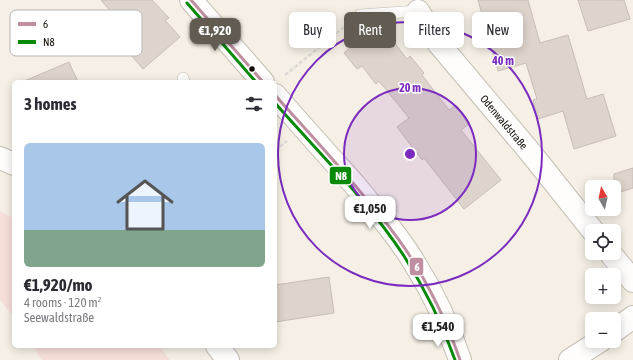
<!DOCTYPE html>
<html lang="en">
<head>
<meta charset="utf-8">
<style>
  :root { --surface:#fff; --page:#f2f2f3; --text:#2b2b33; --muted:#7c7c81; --accent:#615b52 }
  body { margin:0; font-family:"Asap Condensed",sans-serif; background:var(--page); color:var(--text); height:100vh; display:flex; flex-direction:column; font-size:15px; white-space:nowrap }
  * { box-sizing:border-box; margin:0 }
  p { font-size:13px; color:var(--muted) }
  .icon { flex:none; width:22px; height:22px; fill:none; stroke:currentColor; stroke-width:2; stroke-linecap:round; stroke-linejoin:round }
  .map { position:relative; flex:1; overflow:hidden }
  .side { position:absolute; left:12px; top:80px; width:265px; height:268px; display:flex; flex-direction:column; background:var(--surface); border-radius:6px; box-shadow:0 2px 10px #0003 }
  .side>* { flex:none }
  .hud { position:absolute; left:289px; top:12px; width:284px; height:36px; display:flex; gap:8px }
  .needle { width:26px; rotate:351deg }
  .controls { position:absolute; left:585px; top:180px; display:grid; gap:8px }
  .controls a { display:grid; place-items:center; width:36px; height:36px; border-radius:6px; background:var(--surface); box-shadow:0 2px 10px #0003; font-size:20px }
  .price { position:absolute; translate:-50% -34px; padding:0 9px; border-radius:8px; background:#fff; color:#222; font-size:13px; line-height:26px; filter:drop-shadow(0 1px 2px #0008) }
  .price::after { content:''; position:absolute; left:50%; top:24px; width:12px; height:9px; margin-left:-6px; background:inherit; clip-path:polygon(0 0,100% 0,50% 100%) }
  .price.current { background:var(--accent); color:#fff }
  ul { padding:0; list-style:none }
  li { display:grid; align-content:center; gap:8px; height:212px; padding:0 12px }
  li span { display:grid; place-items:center; height:124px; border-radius:6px; color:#555 }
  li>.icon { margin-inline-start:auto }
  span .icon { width:72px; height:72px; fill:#fffc; stroke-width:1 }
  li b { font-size:17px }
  h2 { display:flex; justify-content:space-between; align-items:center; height:48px; padding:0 12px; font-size:17px }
  .pill { padding:0 14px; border-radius:6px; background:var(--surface); box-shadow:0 2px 10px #0003; font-size:14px; line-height:36px }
  .pill.current { background:var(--accent); color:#fff }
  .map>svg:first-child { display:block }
</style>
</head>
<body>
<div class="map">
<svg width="633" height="360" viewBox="0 0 633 360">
  <rect width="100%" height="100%" fill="#f5efe5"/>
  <!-- green -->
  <g fill="#f6dfd9">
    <path d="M 0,211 L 14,219 L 14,317 L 0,300 Z"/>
    <path d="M 33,346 L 83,346 L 83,347 L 159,346 L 170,360 L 42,360 Z"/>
  </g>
  <!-- building -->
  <g fill="#ddd4cc" stroke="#c7beb6">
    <path d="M 101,0 L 152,0 L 169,18 L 165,20 L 180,37 L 143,69 L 131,55 L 138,48 L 133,42 L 135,40 Z"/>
    <path d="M 478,0 L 528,0 L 540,43 L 568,35 L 587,99 L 603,94 L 616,136 L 574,149 L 563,111 L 538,119 L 533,100 L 537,99 L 526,63 L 498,71 Z"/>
    <path d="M 578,0 L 624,0 L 630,19 L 588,31 Z"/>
    <path d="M 374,28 L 388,45 L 393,41 L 407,59 L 410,56 L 424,73 L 422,75 L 449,110 L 456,105 L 470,123 L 461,130 L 501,180 L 464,209 L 424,158 L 422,160 L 397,127 L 409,118 L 379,81 L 376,84 L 362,66 L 357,69 L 344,53 Z"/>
    <path d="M 69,62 L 78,82 L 22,82 Z"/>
    <path d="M 633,168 L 633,188 L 614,194 L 614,174 Z"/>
    <path d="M 329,277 L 334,313 L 275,322 L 275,285 Z"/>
  </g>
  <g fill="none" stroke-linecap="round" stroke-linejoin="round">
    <defs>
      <g id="lane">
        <path d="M 360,15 L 418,11"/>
        <path d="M 183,78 L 184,82"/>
      </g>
      <g id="street">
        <path d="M 418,11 L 439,44 L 530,152 L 593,231"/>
        <path d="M 0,158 L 14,164"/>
        <path d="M 610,253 L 633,281"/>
        <path d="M 614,331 L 633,317"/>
        <path d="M 217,346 L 228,360"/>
        <path d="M 570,360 L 600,341"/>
      </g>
      <g id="secondary">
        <path d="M 191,0 L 263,82"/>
        <path d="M 275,95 C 301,125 328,155 354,184 C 375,210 398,235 415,264 C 434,294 449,327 460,360"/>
      </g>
    </defs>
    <!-- lane casing -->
    <use href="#lane" stroke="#c5beb4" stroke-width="12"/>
    <!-- street casing -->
    <use href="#street" stroke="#c5beb4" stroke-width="24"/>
    <!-- secondary casing -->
    <use href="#secondary" stroke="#c5beb4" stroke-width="24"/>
    <!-- path -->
    <g stroke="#dcd9d6" stroke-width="2.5" stroke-dasharray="4 2" stroke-linecap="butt">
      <path d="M 285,75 L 347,25"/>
      <path d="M 275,150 L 287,141"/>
    </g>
    <!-- lane -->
    <use href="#lane" stroke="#fefdfb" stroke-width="11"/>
    <!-- street -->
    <use href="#street" stroke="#fefdfb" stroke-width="22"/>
    <!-- secondary -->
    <use href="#secondary" stroke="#fefdfb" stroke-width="22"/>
    <defs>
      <g id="bus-1">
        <path d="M 191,0 L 263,82"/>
        <path d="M 275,95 C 306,130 338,164 367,200 C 382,217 396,235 408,253 C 430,287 447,322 460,360"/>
      </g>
      <g id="bus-2">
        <path d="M 187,3 L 256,82"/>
        <path d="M 275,103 C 318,152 369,202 404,256 C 425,289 442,323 455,360"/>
      </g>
    </defs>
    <!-- bus-1 casing -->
    <use href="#bus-1" stroke="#fff" stroke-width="6"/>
    <!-- bus-2 casing -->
    <use href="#bus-2" stroke="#fff" stroke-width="6"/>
    <!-- bus-1 -->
    <use href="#bus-1" stroke="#bf8fa1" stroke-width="3"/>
    <!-- bus-2 -->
    <use href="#bus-2" stroke="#088a08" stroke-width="3"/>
  </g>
  <!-- distance rings -->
  <circle cx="410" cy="154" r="66" fill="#7b2cbf" fill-opacity=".12"/>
  <g fill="none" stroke="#7b2cbf" stroke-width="2">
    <circle cx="410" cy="154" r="66"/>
    <circle cx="410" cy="154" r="132"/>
  </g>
  <!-- markers -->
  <circle fill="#120b03" stroke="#fff" stroke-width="1.5" cx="252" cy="69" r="3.5"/>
  <g text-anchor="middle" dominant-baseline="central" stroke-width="3" stroke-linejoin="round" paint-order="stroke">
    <!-- street labels -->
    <g font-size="11" fill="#120b03" stroke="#fff">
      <text transform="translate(504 122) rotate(50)">Odenwaldstraße</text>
    </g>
  </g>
  <!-- legend -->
  <rect x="10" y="10" width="132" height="46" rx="6" fill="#fff" stroke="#b8b6b3" stroke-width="1"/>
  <rect x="18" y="22" width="18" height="4" fill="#bf8fa1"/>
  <rect x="18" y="40" width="18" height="4" fill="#088a08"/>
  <g font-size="11" fill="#120b03">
    <text x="43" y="28">6</text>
    <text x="43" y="46">N8</text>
  </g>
  <circle cx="410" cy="154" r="6" fill="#7b2cbf" stroke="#fff" stroke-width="2"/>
  <g font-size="12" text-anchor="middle" font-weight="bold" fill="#7b2cbf" stroke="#fff" stroke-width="3" stroke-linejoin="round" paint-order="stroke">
    <text x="503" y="65">40 m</text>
    <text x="410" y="92">20 m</text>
  </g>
  <g stroke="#fff" stroke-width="1.5">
    <rect x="329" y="166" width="23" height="19" rx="4" fill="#088a08"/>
    <rect x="409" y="257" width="15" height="19" rx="4" fill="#bf8fa1"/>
  </g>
  <g font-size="11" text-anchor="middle" font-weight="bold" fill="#fff">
    <text x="341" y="180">N8</text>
    <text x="417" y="271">6</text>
  </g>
</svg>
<div class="controls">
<a><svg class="needle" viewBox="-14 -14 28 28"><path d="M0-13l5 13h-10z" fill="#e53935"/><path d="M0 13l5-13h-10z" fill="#7c7c81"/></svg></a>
<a><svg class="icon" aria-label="locate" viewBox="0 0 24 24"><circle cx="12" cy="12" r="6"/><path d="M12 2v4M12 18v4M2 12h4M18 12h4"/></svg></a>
<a>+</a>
<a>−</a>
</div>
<b class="price current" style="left:215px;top:52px">€1,920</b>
<b class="price" style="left:370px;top:230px">€1,050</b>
<b class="price" style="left:438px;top:348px">€1,540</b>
<div class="hud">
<a class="pill">Buy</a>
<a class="pill current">Rent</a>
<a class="pill">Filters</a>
<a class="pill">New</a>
</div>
<section class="side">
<h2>3 homes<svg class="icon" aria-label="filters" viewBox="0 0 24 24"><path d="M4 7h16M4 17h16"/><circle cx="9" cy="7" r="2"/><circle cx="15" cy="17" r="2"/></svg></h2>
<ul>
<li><span style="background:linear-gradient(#a9c7e8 70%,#7fa58c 0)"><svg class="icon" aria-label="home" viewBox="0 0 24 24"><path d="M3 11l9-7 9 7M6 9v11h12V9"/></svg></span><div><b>€1,920/mo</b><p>4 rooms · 120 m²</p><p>Seewaldstraße</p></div></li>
</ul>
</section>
</div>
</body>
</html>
